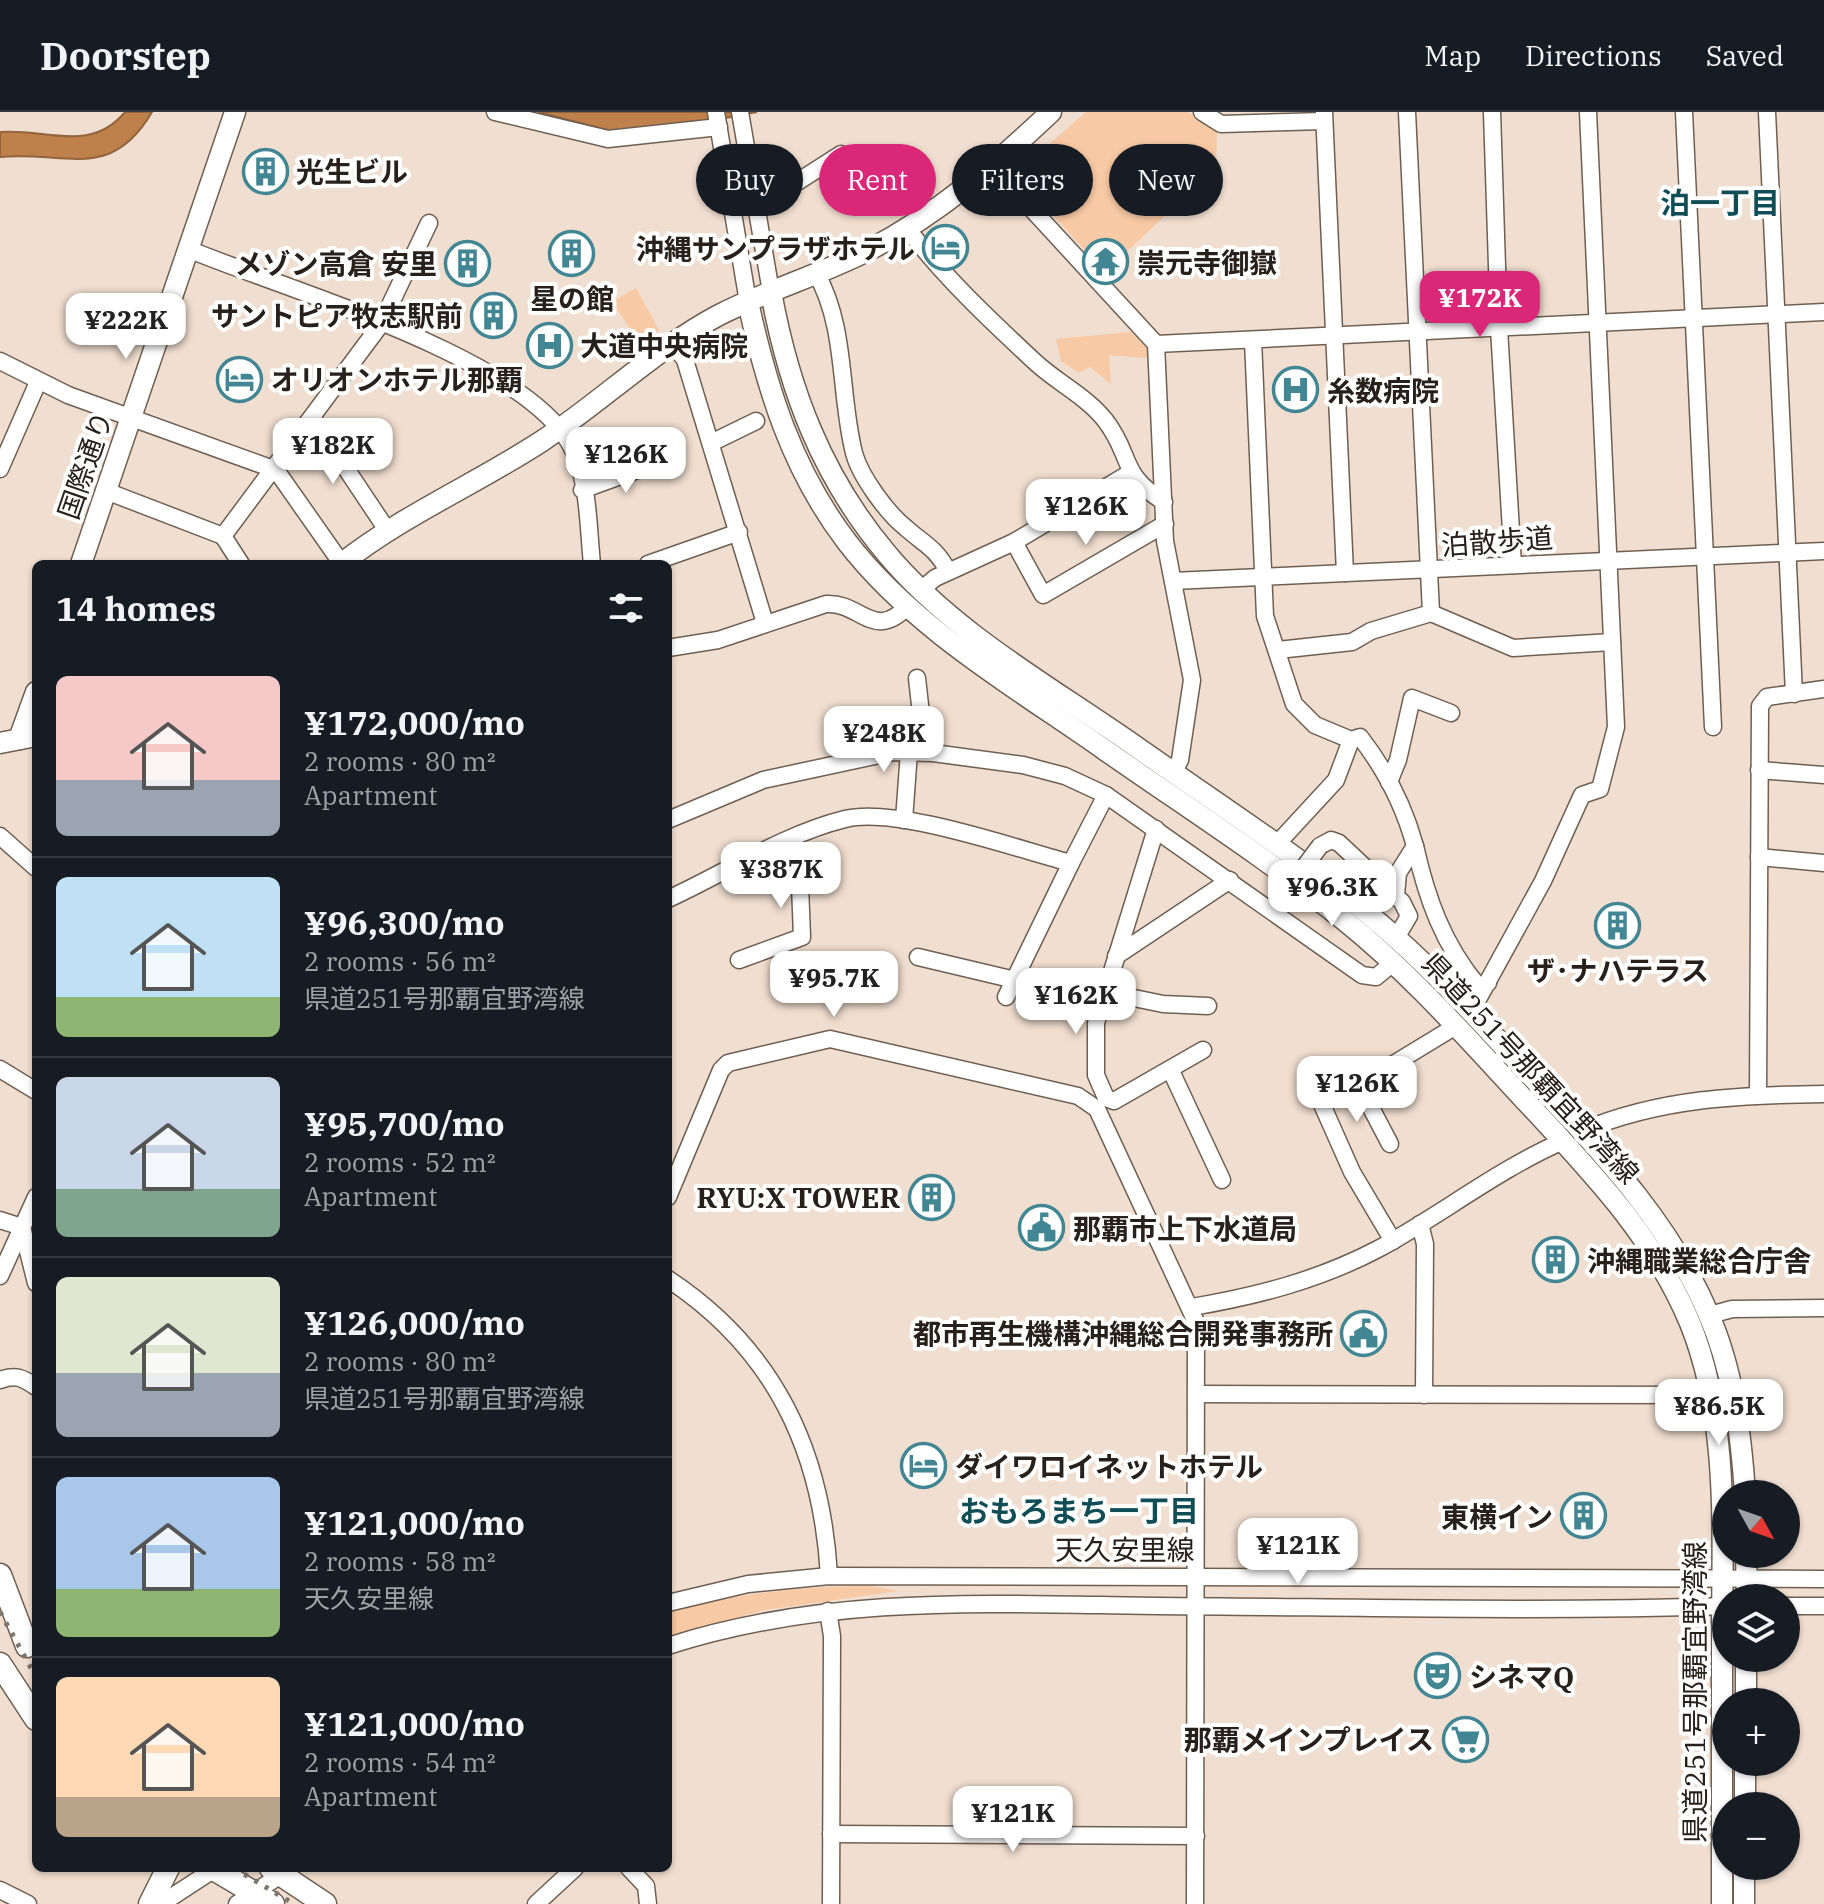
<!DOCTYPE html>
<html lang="en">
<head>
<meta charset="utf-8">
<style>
  :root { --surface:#171b24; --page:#242831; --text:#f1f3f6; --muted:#9ea1a6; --line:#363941; --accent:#db2777 }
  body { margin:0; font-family:"IBM Plex Serif","Noto Sans JP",serif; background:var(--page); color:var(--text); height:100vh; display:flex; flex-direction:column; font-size:30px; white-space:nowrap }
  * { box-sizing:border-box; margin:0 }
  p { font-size:26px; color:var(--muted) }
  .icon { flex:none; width:44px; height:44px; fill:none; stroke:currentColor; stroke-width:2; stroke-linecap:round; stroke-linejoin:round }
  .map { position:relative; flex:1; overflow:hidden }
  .sheet { position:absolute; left:32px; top:448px; width:640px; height:1312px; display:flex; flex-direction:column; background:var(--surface); border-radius:12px; box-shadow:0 2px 6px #0004 }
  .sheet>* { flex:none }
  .top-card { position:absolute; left:696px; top:32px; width:760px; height:72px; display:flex; gap:16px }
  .needle { width:52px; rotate:130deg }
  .buttons { position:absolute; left:1712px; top:1368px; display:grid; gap:16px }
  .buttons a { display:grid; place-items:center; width:88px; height:88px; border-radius:50%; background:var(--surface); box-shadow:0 2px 6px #0004; font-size:40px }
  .price { position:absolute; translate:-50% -68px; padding:0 18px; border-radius:16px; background:#fff; color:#222; font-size:26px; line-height:52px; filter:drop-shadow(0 2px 4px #0008) }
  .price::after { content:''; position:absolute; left:50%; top:48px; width:24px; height:18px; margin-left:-12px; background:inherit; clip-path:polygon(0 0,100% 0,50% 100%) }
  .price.active { background:var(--accent); color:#fff }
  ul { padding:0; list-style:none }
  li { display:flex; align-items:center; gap:24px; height:200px; padding:0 24px }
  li+li { border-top:2px solid var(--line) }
  li span { display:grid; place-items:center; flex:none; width:224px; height:160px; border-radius:12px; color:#555 }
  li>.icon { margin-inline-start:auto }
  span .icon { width:96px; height:96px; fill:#fffc; stroke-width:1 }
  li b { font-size:34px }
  h2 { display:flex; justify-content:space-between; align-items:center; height:96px; padding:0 24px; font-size:34px }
  .tag { padding:0 28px; border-radius:36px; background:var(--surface); box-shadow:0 2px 6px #0004; font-size:28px; line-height:72px }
  .tag.active { background:var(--accent); color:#fff }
  header { display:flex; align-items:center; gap:48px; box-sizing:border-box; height:112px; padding:0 40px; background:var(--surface); border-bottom:2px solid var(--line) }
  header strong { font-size:38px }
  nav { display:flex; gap:44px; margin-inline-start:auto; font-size:28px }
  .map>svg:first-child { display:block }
</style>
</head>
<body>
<header>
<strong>Doorstep</strong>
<nav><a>Map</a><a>Directions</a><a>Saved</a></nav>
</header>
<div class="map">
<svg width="1824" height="1792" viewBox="0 0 1824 1792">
  <rect width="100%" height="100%" fill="#f0ded0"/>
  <!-- green -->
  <g fill="#f7c9a4">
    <path d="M 1086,0 L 1188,0 L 1217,18 L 1216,56 L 1105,160 L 1015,62 Z"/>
    <path d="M 636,176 L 659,218 L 640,231 L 612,190 Z"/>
    <path d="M 1131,220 L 1147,237 L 1147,246 L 1109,243 L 1111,272 L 1090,255 L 1079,261 L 1061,249 L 1056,227 Z"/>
    <path d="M 871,1474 L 898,1479 L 765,1498 L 668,1524 L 668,1500 C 736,1482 801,1474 871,1474 Z"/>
  </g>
  <!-- water -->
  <g fill="#be814b" stroke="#91643d" stroke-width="2">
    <path d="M 125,0 L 152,0 C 110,72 63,38 0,45 L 0,20 C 46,16 90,42 125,0 Z"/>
    <path d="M 538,0 L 757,0 L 694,12 L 615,20 Z"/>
  </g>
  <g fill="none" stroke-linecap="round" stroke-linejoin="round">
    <defs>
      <g id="minor">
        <path d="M 495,0 L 608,27 L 719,15"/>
        <path d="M 716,0 L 748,190"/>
        <path d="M 740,0 L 771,180"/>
        <path d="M 1202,0 L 1221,12 L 1324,9"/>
        <path d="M 1324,0 L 1345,461"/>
        <path d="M 1492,0 L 1499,216 L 1513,453"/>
        <path d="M 1684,0 L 1713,615"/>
        <path d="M 1767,0 L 1794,582"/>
        <path d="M 992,54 L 1156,232 L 1165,429 L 1192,568 L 1180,648 L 1173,661"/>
        <path d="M 755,88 L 777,83 L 841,42"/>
        <path d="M 907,116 C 943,164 990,208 1034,249 C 1056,270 1086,284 1105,308 C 1133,344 1118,361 1164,390"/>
        <path d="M 188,137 C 284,177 521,244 570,332 C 589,365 588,415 592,452"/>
        <path d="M 816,161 C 847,215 839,282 854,341 C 860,364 887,401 906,416 C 925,433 935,435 948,459"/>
        <path d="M 1253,228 L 1265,504 L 1294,592 L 1315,613 L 1351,628 L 1360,625 C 1385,657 1404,694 1415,734 L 1398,761 L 1396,783"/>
        <path d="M 1156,232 L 1824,200"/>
        <path d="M 674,233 L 685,248 L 765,511"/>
        <path d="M 0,249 L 68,283 L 276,358 L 342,452"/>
        <path d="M 313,307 L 387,418"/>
        <path d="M 711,331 L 756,309"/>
        <path d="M 0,357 L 38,270"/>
        <path d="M 582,378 L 656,351"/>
        <path d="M 106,379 L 223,424"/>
        <path d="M 1014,430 L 1043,483 L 1165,412"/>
        <path d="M 241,452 L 223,424 L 381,212 L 429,111"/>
        <path d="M 648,452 L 739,420"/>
        <path d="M 1173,469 L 1824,439"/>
        <path d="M 921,478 L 935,466 L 1014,430 L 1130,361"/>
        <path d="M 1431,501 L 1513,536 L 1612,530"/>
        <path d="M 668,536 L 718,528 L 826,492 C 862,490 873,531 909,493"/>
        <path d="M 1278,538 L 1352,530 L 1371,519 L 1431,501 L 1407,0"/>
        <path d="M 917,566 L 921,602 L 918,640"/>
        <path d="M 1759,658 L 1824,663"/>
        <path d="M 1389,670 L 1398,648 L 1412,586 L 1451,601"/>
        <path d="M 668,708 L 763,668 L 893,640 L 933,641 L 1023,653 L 1065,664 L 1106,683 L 1362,863 L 1376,865 L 1393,851"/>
        <path d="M 904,708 L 909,640"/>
        <path d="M 1156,717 L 1096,911 L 1096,963 L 1106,986 L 1114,989 L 1203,938"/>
        <path d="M 0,724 L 36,756"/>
        <path d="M 1276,733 L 1336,668 L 1351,628"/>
        <path d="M 1320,734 L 1331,728 L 1339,731 L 1402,790 L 1409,804 L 1396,826"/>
        <path d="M 1415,734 C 1427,787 1443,832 1478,874 L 1488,871"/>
        <path d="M 1759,745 L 1824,751"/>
        <path d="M 668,787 C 725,761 784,722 845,707 C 896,694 1017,737 1071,751 L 1106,683"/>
        <path d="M 1116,844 L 1230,768"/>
        <path d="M 918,845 L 1015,868"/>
        <path d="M 739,848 L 802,825 L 800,773 L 787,729"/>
        <path d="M 1105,880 L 1163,892 L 1208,894"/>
        <path d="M 1006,885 L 1071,751"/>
        <path d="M 1471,900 L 1543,769 L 1582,683 L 1600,677 L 1616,615 L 1588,0"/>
        <path d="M 0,957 L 36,979"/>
        <path d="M 1171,959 L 1222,1068"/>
        <path d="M 1359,973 L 1390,1032"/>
        <path d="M 1758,983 L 1760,594 L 1767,585 L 1824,577"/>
        <path d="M 1582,1019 C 1660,986 1740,983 1824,982"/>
        <path d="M 668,1085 L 721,958 L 728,951 L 830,927 L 1078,984 L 1097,997 L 1196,1210 L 1195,1792"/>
        <path d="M 0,1108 L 22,1115 L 36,1171"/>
        <path d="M 1420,1112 L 1425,1132 L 1424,1283"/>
        <path d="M 1393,1129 L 1352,1060 L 1320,988 L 1348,973 L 1359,973 L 1456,914"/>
        <path d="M 0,1164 L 36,1085"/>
        <path d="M 668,1167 C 774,1237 822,1338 829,1464"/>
        <path d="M 1192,1195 C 1257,1184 1319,1168 1378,1137 C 1441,1103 1497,1058 1563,1029"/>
        <path d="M 1710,1203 L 1732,1197 L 1824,1196"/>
        <path d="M 0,1268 C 16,1262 23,1266 36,1275"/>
        <path d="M 1197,1282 L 1711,1283"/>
        <path d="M 668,1491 L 748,1472 L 829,1464 L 1824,1467"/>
        <path d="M 1786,1494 L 1824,1494"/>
        <path d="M 828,1499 L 832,1524 L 831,1792"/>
        <path d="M 668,1534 C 828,1482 993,1492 1158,1494 C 1347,1495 1537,1500 1726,1494"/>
        <path d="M 831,1722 L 1196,1724"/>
        <path d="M 629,1756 L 646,1774 L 648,1792"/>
        <path d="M 0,1778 L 28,1792"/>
        <path d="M 161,1792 L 216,1756"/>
        <path d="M 237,1792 L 291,1756"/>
        <path d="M 536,1792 L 575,1756"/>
      </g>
      <g id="major">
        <path d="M 771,180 C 789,278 822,365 887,442 C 953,521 1051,575 1135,634 C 1223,696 1315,754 1395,825 C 1449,873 1497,928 1547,981 C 1610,1049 1671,1115 1708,1201 C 1733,1257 1741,1321 1745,1382"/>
        <path d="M 748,190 C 767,277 792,358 847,430 C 914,517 1017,576 1105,638 C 1185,694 1268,747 1344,808 C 1415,865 1474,934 1536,1000 C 1597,1066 1655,1127 1690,1211 C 1730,1310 1722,1424 1722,1530 C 1722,1617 1722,1705 1722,1792"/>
        <path d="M 81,452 L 235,0"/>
        <path d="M 341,452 C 403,403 476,372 542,329 C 601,290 658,235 719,203 C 768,178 820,163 869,138 C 938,102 995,53 1051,0"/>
        <path d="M 19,627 L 36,580"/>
        <path d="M 0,631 L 36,624"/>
        <path d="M 1746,1442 L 1747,1486"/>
        <path d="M 1746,1590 L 1746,1546"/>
        <path d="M 1745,1694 L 1745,1650"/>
        <path d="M 1744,1792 L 1744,1754"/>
      </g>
      <g id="highway">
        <path d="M 0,1463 L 27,1534"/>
        <path d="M 0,1552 L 36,1607"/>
        <path d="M 212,1756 L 273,1792"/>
        <path d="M 271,1756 L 325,1792"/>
        <path d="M 150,1792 L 168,1756"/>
      </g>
    </defs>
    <!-- minor casing -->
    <use href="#minor" stroke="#6f5f53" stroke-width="19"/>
    <!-- major casing -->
    <use href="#major" stroke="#6f5f53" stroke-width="23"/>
    <!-- highway casing -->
    <use href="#highway" stroke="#6f5f53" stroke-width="25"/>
    <!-- minor -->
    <use href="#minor" stroke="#fff" stroke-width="16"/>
    <!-- major -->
    <use href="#major" stroke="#fff" stroke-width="20"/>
    <!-- highway -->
    <use href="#highway" stroke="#fff" stroke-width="22"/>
    <!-- rail -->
    <g stroke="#81766c" stroke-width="5" stroke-dasharray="4 8" stroke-linecap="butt">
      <path d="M 0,1500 L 36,1565"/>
      <path d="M 234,1756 L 294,1792"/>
    </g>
    <defs>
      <path id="minor-bridge" d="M 1281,786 L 1320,734"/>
    </defs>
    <!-- minor-bridge casing -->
    <use href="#minor-bridge" stroke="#6f5f53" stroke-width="19" stroke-linecap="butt"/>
    <!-- minor-bridge -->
    <use href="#minor-bridge" stroke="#fff" stroke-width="16"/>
  </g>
  <!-- icons -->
  <defs>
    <symbol id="building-ring" viewBox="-11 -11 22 22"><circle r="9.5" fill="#fff" stroke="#418692" stroke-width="1.5"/><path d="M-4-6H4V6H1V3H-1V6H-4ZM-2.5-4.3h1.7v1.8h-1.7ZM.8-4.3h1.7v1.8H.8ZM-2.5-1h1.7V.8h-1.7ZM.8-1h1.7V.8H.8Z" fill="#418692"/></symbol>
    <symbol id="hotel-ring" viewBox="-11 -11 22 22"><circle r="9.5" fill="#fff" stroke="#418692" stroke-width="1.5"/><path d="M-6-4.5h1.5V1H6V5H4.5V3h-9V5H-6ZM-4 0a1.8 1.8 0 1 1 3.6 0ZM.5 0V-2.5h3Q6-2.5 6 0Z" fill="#418692"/></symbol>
    <symbol id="temple-ring" viewBox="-11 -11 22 22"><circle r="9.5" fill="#fff" stroke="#418692" stroke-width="1.5"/><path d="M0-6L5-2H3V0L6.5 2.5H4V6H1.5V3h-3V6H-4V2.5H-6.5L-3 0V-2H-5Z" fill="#418692"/></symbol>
    <symbol id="hospital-ring" viewBox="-11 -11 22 22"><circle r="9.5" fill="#fff" stroke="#418692" stroke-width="1.5"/><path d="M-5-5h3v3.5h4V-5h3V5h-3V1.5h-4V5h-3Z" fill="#418692"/></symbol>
    <symbol id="civic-ring" viewBox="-11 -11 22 22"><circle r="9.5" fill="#fff" stroke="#418692" stroke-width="1.5"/><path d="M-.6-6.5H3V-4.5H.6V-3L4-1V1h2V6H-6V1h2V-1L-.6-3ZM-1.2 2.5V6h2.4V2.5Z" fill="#418692"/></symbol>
    <symbol id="theatre-ring" viewBox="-11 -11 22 22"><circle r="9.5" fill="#fff" stroke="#418692" stroke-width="1.5"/><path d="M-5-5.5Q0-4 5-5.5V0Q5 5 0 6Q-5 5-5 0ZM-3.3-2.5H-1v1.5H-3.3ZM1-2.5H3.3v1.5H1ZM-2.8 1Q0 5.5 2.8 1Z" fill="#418692"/></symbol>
    <symbol id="supermarket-ring" viewBox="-11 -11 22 22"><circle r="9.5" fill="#fff" stroke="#418692" stroke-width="1.5"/><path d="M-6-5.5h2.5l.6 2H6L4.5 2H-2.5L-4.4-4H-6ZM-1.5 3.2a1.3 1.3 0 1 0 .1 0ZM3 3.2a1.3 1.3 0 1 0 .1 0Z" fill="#418692"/></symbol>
  </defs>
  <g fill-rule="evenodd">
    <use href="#building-ring" x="240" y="34" width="51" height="51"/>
    <use href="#hotel-ring" x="920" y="110" width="51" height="51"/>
    <use href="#building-ring" x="546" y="116" width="51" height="51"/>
    <use href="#temple-ring" x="1080" y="124" width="51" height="51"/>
    <use href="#building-ring" x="442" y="126" width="51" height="51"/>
    <use href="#building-ring" x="468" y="178" width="51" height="51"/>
    <use href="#hospital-ring" x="524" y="208" width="51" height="51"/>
    <use href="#hotel-ring" x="214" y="242" width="51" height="51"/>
    <use href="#hospital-ring" x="1270" y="252" width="51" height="51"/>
    <use href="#building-ring" x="1592" y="788" width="51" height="51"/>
    <use href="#building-ring" x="906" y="1060" width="51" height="51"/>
    <use href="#civic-ring" x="1016" y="1090" width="51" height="51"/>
    <use href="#building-ring" x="1530" y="1122" width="51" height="51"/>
    <use href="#civic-ring" x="1338" y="1196" width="51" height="51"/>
    <use href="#hotel-ring" x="898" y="1328" width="51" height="51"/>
    <use href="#building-ring" x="1558" y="1378" width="51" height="51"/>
    <use href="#theatre-ring" x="1412" y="1538" width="51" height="51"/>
    <use href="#supermarket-ring" x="1440" y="1602" width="51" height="51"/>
  </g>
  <g text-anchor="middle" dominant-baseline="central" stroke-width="8" stroke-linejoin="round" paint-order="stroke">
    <!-- poi labels -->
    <g font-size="28" font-weight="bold" fill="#27201b" stroke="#fff" text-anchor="start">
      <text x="296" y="59">光生ビル</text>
      <text x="915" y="136" text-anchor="end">沖縄サンプラザホテル</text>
      <text x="1137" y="150">崇元寺御嶽</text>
      <text x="437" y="151" text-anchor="end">メゾン高倉 安里</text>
      <text x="572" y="186" text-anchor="middle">星の館</text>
      <text x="463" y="203" text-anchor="end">サントピア牧志駅前</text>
      <text x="580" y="233">大道中央病院</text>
      <text x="271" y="267">オリオンホテル那覇</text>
      <text x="1327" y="278">糸数病院</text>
      <text x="1618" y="858" text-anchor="middle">ザ･ナハテラス</text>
      <text x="900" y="1085" text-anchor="end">RYU:X TOWER</text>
      <text x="1073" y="1116">那覇市上下水道局</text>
      <text x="1587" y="1148">沖縄職業総合庁舎</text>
      <text x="1333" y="1221" text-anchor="end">都市再生機構沖縄総合開発事務所</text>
      <text x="955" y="1354">ダイワロイネットホテル</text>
      <text x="1553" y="1404" text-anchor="end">東横イン</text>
      <text x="1469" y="1564">シネマQ</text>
      <text x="1434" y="1627" text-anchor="end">那覇メインプレイス</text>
    </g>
    <!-- street labels -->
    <g font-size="28" fill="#27201b" stroke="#fff">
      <text transform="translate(85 353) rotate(-71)">国際通り</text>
      <text transform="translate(1497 429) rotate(-4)">泊散歩道</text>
      <text transform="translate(1531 956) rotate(47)">県道251号那覇宜野湾線</text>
      <text x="1125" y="1437">天久安里線</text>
      <text transform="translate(1694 1580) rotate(-90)">県道251号那覇宜野湾線</text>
    </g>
    <!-- neighbourhood labels -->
    <g font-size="30" font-weight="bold" fill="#114d56" stroke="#fff">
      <text x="1720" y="90">泊一丁目</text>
      <text x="1079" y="1398">おもろまち一丁目</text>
    </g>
  </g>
</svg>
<div class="buttons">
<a><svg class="needle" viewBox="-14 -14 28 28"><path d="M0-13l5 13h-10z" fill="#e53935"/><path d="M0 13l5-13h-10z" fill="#9ea1a6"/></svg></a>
<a><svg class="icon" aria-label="layers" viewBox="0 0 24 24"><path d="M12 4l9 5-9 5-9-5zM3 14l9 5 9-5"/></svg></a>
<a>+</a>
<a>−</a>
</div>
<b class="price active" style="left:1480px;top:227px">¥172K</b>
<b class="price" style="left:126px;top:249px">¥222K</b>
<b class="price" style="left:333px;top:374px">¥182K</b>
<b class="price" style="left:626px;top:383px">¥126K</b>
<b class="price" style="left:1086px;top:435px">¥126K</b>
<b class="price" style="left:884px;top:662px">¥248K</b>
<b class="price" style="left:781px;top:798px">¥387K</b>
<b class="price" style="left:1332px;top:816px">¥96.3K</b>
<b class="price" style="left:834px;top:907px">¥95.7K</b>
<b class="price" style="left:1076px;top:924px">¥162K</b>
<b class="price" style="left:1357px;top:1012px">¥126K</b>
<b class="price" style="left:1719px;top:1335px">¥86.5K</b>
<b class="price" style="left:1298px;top:1474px">¥121K</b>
<b class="price" style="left:1013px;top:1742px">¥121K</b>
<div class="top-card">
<a class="tag">Buy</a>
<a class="tag active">Rent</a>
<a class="tag">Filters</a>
<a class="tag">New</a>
</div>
<section class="sheet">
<h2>14 homes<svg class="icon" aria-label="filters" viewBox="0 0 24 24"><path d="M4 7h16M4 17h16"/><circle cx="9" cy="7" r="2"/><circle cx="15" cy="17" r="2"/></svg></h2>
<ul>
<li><span style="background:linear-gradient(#f6c9c9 65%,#9aa5b1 0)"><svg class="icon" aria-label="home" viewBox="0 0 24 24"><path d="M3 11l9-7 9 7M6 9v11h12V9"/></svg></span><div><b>¥172,000/mo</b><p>2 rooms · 80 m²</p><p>Apartment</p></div></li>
<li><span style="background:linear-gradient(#bfe0f5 75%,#8fb573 0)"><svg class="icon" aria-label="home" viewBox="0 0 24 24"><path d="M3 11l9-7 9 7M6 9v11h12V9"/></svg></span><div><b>¥96,300/mo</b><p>2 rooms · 56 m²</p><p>県道251号那覇宜野湾線</p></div></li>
<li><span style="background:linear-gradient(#c9d6e8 70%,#7fa58c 0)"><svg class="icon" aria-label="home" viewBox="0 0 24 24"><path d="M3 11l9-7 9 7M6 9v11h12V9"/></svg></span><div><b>¥95,700/mo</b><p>2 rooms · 52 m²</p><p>Apartment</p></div></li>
<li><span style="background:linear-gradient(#dfe7d0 60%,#9aa5b1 0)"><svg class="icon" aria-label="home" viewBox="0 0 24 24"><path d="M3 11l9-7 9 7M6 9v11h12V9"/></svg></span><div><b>¥126,000/mo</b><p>2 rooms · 80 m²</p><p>県道251号那覇宜野湾線</p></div></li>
<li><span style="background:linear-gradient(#a9c7e8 70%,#8fb573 0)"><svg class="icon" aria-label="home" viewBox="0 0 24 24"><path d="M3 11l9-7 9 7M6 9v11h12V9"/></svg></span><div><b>¥121,000/mo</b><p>2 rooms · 58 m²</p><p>天久安里線</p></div></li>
<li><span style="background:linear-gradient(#ffd9b3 75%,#b9a48a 0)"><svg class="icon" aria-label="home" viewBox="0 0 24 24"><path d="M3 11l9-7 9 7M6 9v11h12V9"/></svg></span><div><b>¥121,000/mo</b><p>2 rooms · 54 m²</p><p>Apartment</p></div></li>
</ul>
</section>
</div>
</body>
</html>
